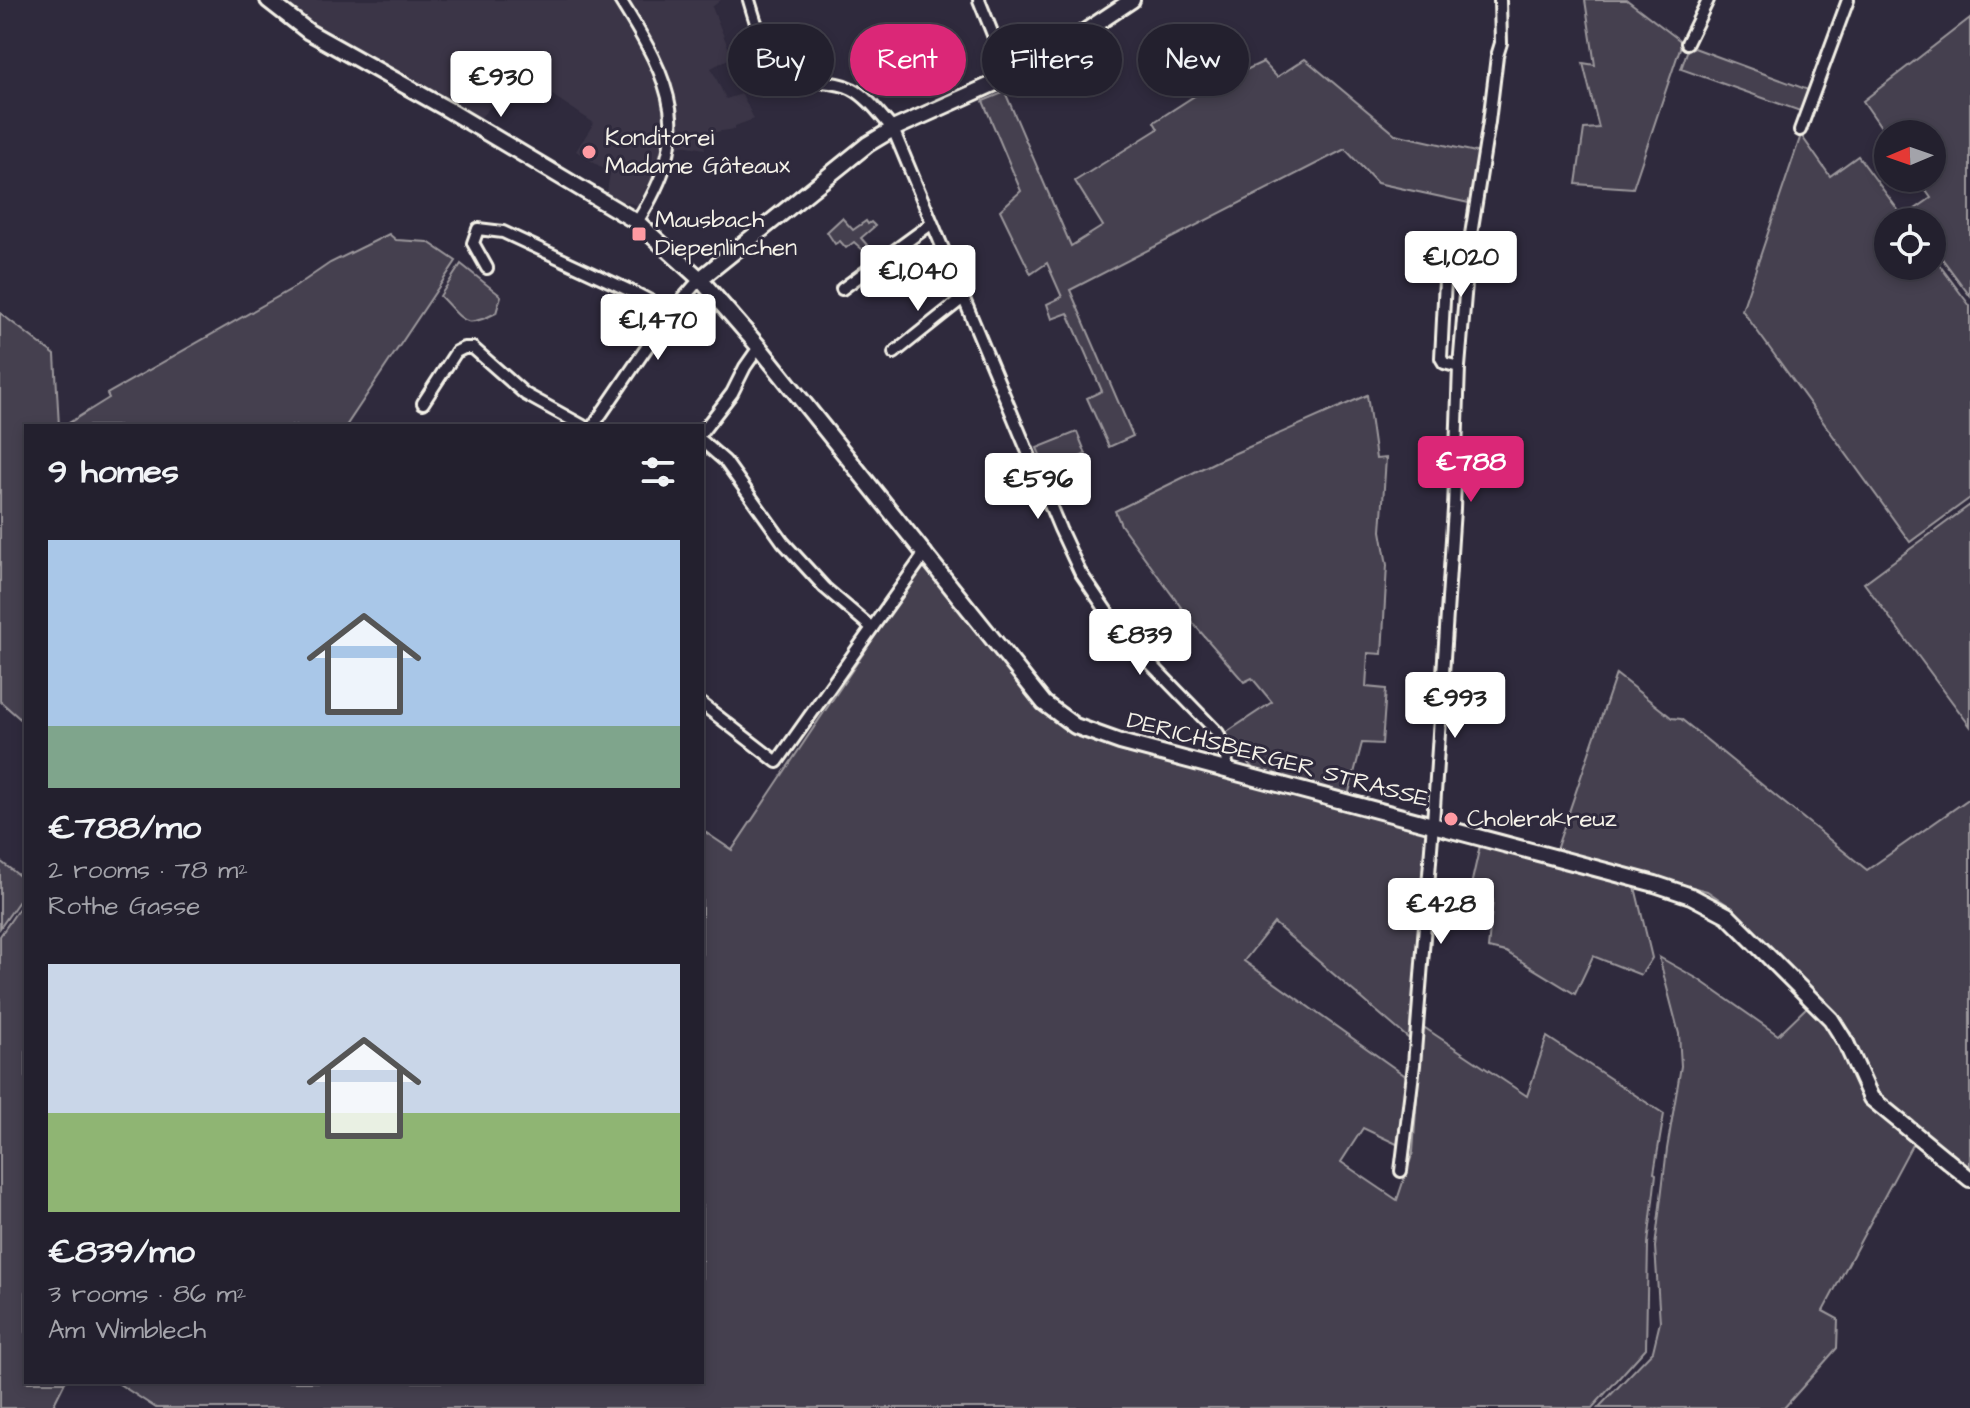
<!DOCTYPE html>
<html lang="en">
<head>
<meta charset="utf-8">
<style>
  :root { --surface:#23202e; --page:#2f2d3a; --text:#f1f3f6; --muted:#a3a3aa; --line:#403e4a; --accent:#db2777 }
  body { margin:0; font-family:"Architects Daughter",sans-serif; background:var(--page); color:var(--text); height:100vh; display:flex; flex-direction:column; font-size:30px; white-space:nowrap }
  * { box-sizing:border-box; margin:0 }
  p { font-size:26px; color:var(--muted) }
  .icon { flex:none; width:44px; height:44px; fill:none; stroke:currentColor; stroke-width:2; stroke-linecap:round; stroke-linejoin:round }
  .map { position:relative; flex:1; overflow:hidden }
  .details { position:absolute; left:24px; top:424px; width:680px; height:960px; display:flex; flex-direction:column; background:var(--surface); border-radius:0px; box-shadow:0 4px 12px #0003,0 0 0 2px var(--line) }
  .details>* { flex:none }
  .banner { position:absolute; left:728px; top:24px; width:760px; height:72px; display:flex; gap:16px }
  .needle { width:52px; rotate:268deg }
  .buttons { position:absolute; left:1874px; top:120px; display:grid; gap:16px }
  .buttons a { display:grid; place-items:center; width:72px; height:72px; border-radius:50%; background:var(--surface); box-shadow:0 4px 12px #0003,0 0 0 2px var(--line); font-size:40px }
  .price { position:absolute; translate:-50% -68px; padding:0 18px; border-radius:8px; background:#fff; color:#222; font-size:26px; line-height:52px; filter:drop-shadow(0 2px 4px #0008) }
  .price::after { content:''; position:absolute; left:50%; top:48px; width:24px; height:18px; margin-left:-12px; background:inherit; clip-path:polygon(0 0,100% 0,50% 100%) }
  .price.active { background:var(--accent); color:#fff }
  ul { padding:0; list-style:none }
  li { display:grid; align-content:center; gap:16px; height:424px; padding:0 24px }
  li span { display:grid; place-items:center; height:248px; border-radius:0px; color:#555 }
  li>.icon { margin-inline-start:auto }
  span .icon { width:144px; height:144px; fill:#fffc; stroke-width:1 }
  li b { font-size:34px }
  h2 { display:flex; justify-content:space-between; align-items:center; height:96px; padding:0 24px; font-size:34px }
  .tag { padding:0 28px; border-radius:36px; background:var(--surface); box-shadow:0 4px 12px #0003,0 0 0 2px var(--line); font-size:28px; line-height:72px }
  .tag.active { background:var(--accent); color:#fff }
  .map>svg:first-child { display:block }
</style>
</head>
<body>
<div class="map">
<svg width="1970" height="1408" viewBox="0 0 1970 1408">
  <rect width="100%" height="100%" fill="#2f2a3d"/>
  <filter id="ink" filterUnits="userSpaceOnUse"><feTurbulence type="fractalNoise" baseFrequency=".0125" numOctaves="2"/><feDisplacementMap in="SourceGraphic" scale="16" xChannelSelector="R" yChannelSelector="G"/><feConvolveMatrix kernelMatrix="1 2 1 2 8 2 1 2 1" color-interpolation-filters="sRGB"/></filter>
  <g filter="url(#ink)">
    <!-- built -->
    <path fill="#3b3647" d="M 258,0 L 721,0 L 712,7 L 732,57 L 711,68 L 726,99 L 742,94 L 754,119 L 735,126 L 735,129 L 702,134 L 705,149 L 682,145 L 664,154 L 637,205 L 618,200 L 607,192 L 610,173 L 576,151 L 594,123 L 521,74 L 480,118 L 307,38 Z"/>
    <!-- green -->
    <g fill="#454050" stroke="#9c989c" stroke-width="2">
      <path d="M 1585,0 L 1627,0 L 1682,42 L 1633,188 L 1576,184 L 1584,129 L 1599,128 L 1583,63 L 1595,65 Z"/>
      <path d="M 1970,18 L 1970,296 L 1932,245 L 1932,222 L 1914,222 L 1908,214 L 1931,198 L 1917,178 L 1932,178 L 1932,134 L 1888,134 L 1888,137 L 1863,101 Z"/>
      <path d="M 1689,46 L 1811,91 L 1803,112 L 1681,69 Z"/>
      <path d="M 1305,59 L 1395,134 L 1480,153 L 1469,203 L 1377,183 L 1345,149 L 1070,290 L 1133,436 L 1109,447 L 1087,398 L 1102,391 L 1068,313 L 1052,319 L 1047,304 L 1062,297 L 1047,263 L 1031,274 L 1000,210 L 1021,191 L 983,101 L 1005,92 L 1071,246 L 1103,226 L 1075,181 L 1158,129 L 1154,122 L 1207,88 L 1263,62 L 1277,77 Z"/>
      <path d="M 1801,135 L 1830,176 L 1858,156 L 1907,222 L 1888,222 L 1888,266 L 1932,266 L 1932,255 L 1970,306 L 1970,498 L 1910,542 L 1742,310 Z"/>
      <path d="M 842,218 L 853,230 L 866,221 L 868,224 L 871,222 L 875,226 L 861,238 L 873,252 L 878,249 L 880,255 L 874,260 L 854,242 L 846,248 L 840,241 L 835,244 L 827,232 Z"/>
      <path d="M 389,234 L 396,240 L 428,242 L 456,261 L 346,426 L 64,426 L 109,398 L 107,394 L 295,287 L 330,263 Z"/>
      <path d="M 461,264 L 501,296 L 496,313 C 463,330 464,320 440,296 Z"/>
      <path d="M 0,313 L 55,355 L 59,426 L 26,426 L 26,724 L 0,701 Z"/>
      <path d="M 1367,395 L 1376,459 L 1386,458 L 1381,531 L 1387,565 L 1382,654 L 1368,653 L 1366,687 L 1386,689 L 1382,744 L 1362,743 L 1348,796 L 1254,770 L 1224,734 L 1272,702 L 1252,678 L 1244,682 L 1191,621 L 1121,525 L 1115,511 L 1215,462 Z"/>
      <path d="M 1077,432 L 1086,454 L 1043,473 L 1037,459 L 1041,457 L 1037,448 Z"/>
      <path d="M 1970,505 L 1970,726 L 1864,583 Z"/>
      <path d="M 923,564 L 1033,702 L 1052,719 L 1076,733 L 1429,829 L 1416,1045 L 1274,923 L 1244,961 L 1414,1082 L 1403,1147 L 1363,1128 L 1341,1162 L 1397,1200 L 1413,1152 L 1422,1026 L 1527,1096 L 1547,1037 L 1664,1114 L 1654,1173 L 1656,1174 L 1648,1244 L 1646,1348 L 1592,1408 L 156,1408 L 116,1382 L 702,1382 L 702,830 L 732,850 Z"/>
      <path d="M 1616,674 L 1672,718 L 1681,719 L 1867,870 L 1970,798 L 1970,1170 L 1888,1108 L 1871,1085 L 1853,1035 L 1732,908 L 1707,891 L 1555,853 Z"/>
      <path d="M 1481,841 L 1635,887 L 1652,958 L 1641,975 L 1593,956 L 1575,994 L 1506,952 L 1488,948 L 1493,900 L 1470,890 Z"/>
      <path d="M 0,861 L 26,881 L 26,891 L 0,928 Z"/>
      <path d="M 26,898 L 26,1382 L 65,1382 L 52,1408 L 0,1408 L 0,936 Z"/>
      <path d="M 1659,957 L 1698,979 L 1778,1035 L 1810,1004 L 1839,1039 L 1852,1070 L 1914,1141 L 1823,1311 L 1838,1319 L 1837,1348 L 1784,1408 L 1598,1408 L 1653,1351 L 1660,1322 L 1655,1247 L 1667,1149 L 1681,1066 L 1679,1034 Z"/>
    </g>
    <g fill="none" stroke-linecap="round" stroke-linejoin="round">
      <defs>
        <g id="street">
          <path d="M 620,0 C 673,85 695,131 637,222"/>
          <path d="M 749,0 C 757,27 767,68 797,78 C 814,84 835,80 852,89 C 868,97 881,116 893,129 L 1060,529 L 1080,572 L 1122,634 L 1218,733 L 1225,751 L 1228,770"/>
          <path d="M 979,0 L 1010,77"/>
          <path d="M 1687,43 L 1708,0"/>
          <path d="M 1800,130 L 1848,0"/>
          <path d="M 1447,242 L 1441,358 L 1444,363 L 1459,367"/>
          <path d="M 487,268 L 473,243 L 478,229 L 503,232 L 637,294 L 671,312"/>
          <path d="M 842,289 L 931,224"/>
          <path d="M 894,353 L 963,298"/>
          <path d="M 423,403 L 456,352 L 464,348 L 473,348 L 525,394 L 583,426"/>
          <path d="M 593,426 L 671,312 L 700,279"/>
          <path d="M 702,432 L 732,393 L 745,367 L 759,347"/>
          <path d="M 702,441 L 725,461 L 783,542 L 825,588 L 872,628"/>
          <path d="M 702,704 L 777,762 L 926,552"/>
          <path d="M 1401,1171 L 1414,1065 L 1433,823 L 1454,509 L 1459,367 L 1469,247 L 1489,122 L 1497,56 L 1501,43 L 1500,0"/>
        </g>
        <g id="secondary">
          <path d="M 268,0 L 309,32 L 447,109 L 637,222 L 700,279 L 759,347 L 1044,703 L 1075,726 L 1120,742 L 1655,884 L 1691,896 L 1727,915 L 1831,1019 L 1846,1043 L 1871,1098 L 1970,1179"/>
          <path d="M 700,279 L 868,144 L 893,129 L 1033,66 L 1132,0"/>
        </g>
      </defs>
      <!-- street casing -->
      <use href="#street" stroke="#f4f1e8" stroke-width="16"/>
      <!-- secondary casing -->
      <use href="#secondary" stroke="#f4f1e8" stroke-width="20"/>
      <!-- street -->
      <use href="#street" stroke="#2f2a3d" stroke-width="10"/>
      <!-- secondary -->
      <use href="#secondary" stroke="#2f2a3d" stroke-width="14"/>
    </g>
  </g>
  <!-- markers -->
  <g fill="#ff9aa2" stroke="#2f2a3d" stroke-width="3">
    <circle cx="589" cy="152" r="8"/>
    <rect x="631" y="226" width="16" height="16" rx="4"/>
    <circle cx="1451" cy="819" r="8"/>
  </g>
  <g text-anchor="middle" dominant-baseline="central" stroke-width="6" stroke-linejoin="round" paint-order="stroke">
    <!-- poi labels -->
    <g font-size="24" fill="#f4f1e8" stroke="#2f2a3d" text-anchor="start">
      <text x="605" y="138">Konditorei<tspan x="605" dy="28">Madame Gâteaux</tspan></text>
      <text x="655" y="220">Mausbach<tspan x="655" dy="28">Diepenlinchen</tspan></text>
      <text x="1467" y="819">Cholerakreuz</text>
    </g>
    <!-- street labels -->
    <g font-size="24" fill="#f4f1e8" stroke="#2f2a3d">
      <text transform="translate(1278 760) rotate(15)">DERICHSBERGER STRASSE</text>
    </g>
  </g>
</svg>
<div class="buttons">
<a><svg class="needle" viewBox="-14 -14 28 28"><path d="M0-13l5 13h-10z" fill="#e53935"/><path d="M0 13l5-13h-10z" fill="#a3a3aa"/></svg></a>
<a><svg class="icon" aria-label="locate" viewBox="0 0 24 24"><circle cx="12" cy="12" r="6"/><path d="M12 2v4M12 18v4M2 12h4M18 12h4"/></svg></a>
</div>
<b class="price" style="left:501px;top:119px">€930</b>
<b class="price" style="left:1461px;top:299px">€1,020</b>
<b class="price" style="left:918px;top:313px">€1,040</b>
<b class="price" style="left:658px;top:362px">€1,470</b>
<b class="price active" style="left:1471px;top:504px">€788</b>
<b class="price" style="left:1038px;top:521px">€596</b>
<b class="price" style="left:1140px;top:677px">€839</b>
<b class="price" style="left:1455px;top:740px">€993</b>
<b class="price" style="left:1441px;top:946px">€428</b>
<div class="banner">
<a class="tag">Buy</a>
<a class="tag active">Rent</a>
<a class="tag">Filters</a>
<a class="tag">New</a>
</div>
<section class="details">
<h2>9 homes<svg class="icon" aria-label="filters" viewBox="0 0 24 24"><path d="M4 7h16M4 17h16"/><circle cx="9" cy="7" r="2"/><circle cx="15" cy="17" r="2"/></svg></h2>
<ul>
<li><span style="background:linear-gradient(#a9c7e8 75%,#7fa58c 0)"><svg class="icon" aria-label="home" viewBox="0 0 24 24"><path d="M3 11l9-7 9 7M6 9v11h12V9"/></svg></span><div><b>€788/mo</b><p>2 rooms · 78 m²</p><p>Rothe Gasse</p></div></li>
<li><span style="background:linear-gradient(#c9d6e8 60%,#8fb573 0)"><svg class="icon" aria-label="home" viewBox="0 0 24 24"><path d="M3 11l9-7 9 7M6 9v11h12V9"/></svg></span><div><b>€839/mo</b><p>3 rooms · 86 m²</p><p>Am Wimblech</p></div></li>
</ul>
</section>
</div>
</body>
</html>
